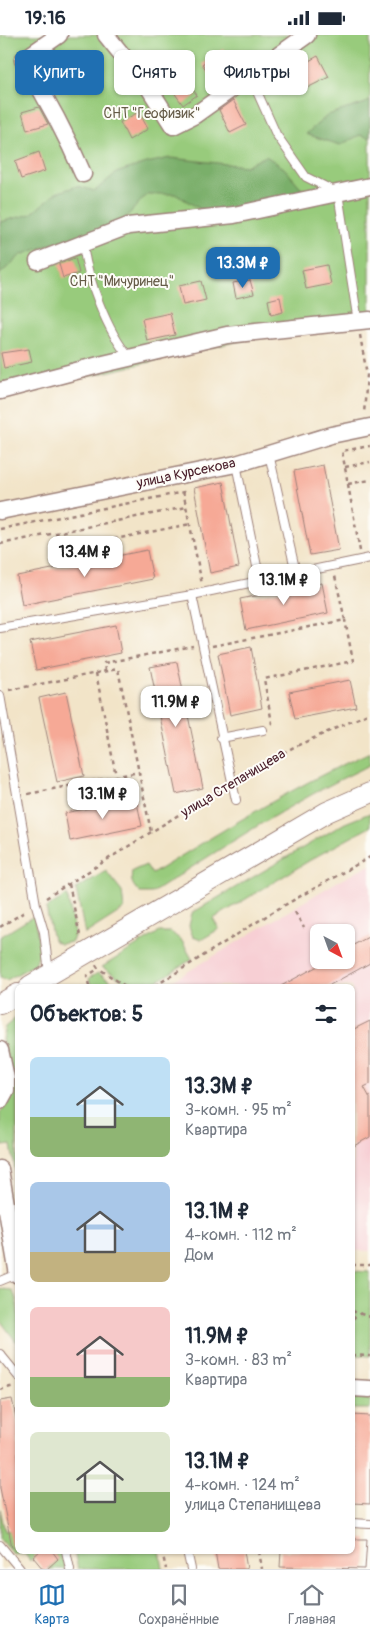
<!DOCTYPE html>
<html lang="ru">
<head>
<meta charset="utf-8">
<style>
  :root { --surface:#fff; --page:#f6f6f7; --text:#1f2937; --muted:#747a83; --line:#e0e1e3; --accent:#1f6fb2 }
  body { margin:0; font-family:Pangolin,sans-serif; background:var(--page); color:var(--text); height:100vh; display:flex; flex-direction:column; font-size:19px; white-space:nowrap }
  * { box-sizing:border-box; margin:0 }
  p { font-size:16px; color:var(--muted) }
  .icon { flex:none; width:28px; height:28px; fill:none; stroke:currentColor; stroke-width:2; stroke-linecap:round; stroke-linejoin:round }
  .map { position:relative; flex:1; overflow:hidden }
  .drawer { position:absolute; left:15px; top:949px; width:340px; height:570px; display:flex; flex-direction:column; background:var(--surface); border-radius:8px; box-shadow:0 1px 4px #0004 }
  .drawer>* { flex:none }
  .top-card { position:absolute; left:15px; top:15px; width:340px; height:45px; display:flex; gap:10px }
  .needle { width:32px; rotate:139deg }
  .controls { position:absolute; left:310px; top:889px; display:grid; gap:10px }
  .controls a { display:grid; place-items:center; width:45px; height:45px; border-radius:8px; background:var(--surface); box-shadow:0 1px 4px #0004; font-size:25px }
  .price { position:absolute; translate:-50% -42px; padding:0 11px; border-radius:10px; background:#fff; color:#222; font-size:16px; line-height:32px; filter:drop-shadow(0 1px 2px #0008) }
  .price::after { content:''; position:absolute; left:50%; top:30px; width:15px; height:11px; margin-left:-8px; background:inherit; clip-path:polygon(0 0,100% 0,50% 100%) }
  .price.current { background:var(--accent); color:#fff }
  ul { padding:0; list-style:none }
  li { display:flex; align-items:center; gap:15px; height:125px; padding:0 15px }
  li span { display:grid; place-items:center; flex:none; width:140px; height:100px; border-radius:8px; color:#555 }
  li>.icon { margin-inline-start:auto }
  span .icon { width:60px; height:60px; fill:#fffc; stroke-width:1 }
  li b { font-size:21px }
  h2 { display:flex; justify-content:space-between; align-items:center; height:60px; padding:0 15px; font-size:21px }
  .pill { padding:0 18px; border-radius:8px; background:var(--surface); box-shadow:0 1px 4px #0004; font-size:18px; line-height:45px }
  .pill.current { background:var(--accent); color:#fff }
  .status { display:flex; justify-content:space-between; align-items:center; height:35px; padding:0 25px; background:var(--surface); direction:ltr }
  .status svg { height:14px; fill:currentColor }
  .tab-bar { display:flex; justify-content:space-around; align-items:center; height:70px; border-top:1px solid var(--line); background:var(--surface); font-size:14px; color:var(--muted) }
  .tab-bar a { display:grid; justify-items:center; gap:2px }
  .tab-bar .current { color:var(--accent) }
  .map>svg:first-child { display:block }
</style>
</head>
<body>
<div class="status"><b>19:16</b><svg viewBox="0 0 49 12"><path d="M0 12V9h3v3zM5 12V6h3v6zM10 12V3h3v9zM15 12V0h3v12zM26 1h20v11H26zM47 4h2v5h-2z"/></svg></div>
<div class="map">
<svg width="370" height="1534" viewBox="0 0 370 1534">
  <rect width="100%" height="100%" fill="#fdfcf7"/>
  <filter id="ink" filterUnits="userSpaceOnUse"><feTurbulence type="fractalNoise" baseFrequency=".02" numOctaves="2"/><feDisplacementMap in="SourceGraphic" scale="10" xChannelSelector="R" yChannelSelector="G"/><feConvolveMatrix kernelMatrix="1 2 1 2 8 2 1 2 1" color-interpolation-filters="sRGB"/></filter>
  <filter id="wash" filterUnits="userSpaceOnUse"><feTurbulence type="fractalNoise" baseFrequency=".0096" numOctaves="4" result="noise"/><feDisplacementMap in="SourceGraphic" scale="20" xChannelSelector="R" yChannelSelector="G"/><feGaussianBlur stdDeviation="1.12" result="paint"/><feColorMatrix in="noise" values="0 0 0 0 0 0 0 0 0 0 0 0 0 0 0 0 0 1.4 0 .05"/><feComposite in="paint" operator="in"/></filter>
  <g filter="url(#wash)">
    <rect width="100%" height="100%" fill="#f2e4c8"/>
    <!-- built -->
    <path fill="#f7cfd4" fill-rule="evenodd" d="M 370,830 L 370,1216 L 353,1215 L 352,951 L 164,951 L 335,848 ZM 319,898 L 346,898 L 346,925 L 319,925 Z"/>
    <!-- green -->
    <g fill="#98cb7b" stroke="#717553">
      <path d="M 0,0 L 370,0 L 370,281 L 269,299 L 0,362 Z"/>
      <path d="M 370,717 L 370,730 C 293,766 223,812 152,858 L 140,858 C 133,851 130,847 132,836 L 146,830 L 152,839 C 223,795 294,751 370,717 Z"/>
      <path d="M 370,778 L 370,792 L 317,821 L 213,884 L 219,894 L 201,905 L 193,902 L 189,891 L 192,878 L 345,788 Z"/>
      <path d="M 106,836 L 122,856 L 124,874 L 85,899 L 76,854 Z"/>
      <path d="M 67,860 L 75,898 L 72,907 L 60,909 L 53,905 L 46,873 Z"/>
      <path d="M 34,881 L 40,917 L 35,929 L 7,945 L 0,942 L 0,902 Z"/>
      <path d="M 159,897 L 171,897 L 182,906 L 192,924 L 150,951 L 131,951 L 102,932 Z"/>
      <path d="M 98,938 L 118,951 L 91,951 L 89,943 Z"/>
      <path d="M 17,982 L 17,1032 L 11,1037 L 2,1004 L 5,992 Z"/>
      <path d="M 17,1044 L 17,1145 L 11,1110 L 3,1111 L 0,1096 L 0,1078 L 13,1059 L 14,1047 Z"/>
      <path d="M 353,1236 L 370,1237 L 370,1321 L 353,1320 Z"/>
      <path d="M 0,1254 L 12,1255 C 21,1269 18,1291 17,1308 L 0,1285 Z"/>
      <path d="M 353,1363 L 370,1364 L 370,1374 L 353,1374 Z"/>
      <path d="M 0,1474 L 5,1496 L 17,1494 L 18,1516 L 40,1516 L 30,1526 L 25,1519 L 13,1519 L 0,1503 Z"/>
      <path d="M 52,1516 L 62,1516 L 65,1534 L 47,1534 L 58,1524 Z"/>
      <path d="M 74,1516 L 160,1516 L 163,1534 L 78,1534 Z"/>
    </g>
    <!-- forest -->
    <g fill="#7aaf6b" stroke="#62674b">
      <path d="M 370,65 L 370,103 L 360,100 L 340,110 L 306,99 L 328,80 L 366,68 Z"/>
      <path d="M 266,121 L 284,133 L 304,156 L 239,173 L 207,178 L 175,159 L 147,159 L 120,189 L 89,201 L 57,207 L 21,220 L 0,239 L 0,187 L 31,179 L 56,158 L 77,151 L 95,156 L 116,138 L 147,128 L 170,123 L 246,131 Z"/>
    </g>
    <g id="blocks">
      <!-- building -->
      <g fill="#f6a996">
        <path d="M 223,14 L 234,30 L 214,45 L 202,29 Z"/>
        <path d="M 318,21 L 329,42 L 303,55 L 292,35 Z"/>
        <path d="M 51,27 L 59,39 L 47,46 L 40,33 Z"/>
        <path d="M 181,39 L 197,60 L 183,70 L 168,49 Z"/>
        <path d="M 233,65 L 246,90 L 230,98 L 219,75 Z"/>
        <path d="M 39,72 L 48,89 L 27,95 L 22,77 Z"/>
        <path d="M 139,77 L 148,94 L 129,105 L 120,87 Z"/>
        <path d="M 39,117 L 45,136 L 21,144 L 15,126 Z"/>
        <path d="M 75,223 L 79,238 L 63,243 L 59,229 Z"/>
        <path d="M 327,230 L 331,249 L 306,254 L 302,235 Z"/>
        <path d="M 250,245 L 254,259 L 236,263 L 233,248 Z"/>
        <path d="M 201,246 L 206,265 L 183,270 L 179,251 Z"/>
        <path d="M 280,262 L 283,277 L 271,280 L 268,265 Z"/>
        <path d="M 170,278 L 175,300 L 147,306 L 142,284 Z"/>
        <path d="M 29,314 L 32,327 L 4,333 L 1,318 Z"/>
        <path d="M 323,430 L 339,515 L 310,520 L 294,436 Z"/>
        <path d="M 223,447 L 239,532 L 210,538 L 194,453 Z"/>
        <path d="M 147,515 L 153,544 L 22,570 L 17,541 Z"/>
        <path d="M 322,548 L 328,578 L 246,595 L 240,564 Z"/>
        <path d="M 116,590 L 121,618 L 36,635 L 30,607 Z"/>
        <path d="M 251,612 L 262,673 L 230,680 L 218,619 Z"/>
        <path d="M 177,627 L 203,753 L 176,759 L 150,632 Z"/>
        <path d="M 350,645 L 356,672 L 295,684 L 289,657 Z"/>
        <path d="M 66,657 L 84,741 L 57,747 L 39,663 Z"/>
        <path d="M 136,763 L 142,791 L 70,806 L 65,778 Z"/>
        <path d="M 370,901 L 370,928 L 328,951 L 281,951 L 329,925 L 346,925 L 346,914 Z"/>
        <path d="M 370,986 L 370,1049 L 364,1052 L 370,1063 L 370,1102 L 352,1112 L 352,995 Z"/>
        <path d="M 12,1364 L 18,1392 L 18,1511 L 12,1512 L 0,1453 L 0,1366 Z"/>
        <path d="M 352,1380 L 370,1381 L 370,1469 L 352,1468 Z"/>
        <path d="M 352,1504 L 367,1504 L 365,1534 L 280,1532 L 281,1516 L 352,1516 Z"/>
        <path d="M 40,1516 L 52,1516 L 58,1524 L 47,1534 L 43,1534 L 33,1522 Z"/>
        <path d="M 215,1516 L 244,1516 L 247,1534 L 218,1534 Z"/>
      </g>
    </g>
  </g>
  <g filter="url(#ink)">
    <use href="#blocks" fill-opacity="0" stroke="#9e827a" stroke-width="1"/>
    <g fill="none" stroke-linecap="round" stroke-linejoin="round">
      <defs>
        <g id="service">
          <path d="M 250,41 L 276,99 L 306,142 L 338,158 L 358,287"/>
          <path d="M 83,209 C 87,243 107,297 130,323"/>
          <path d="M 269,419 L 296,538"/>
          <path d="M 236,429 L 260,546"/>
          <path d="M 192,560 L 236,765"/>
          <path d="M 0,593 L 192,560 L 370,523"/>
          <path d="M 0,660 L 36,870 L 44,897 L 49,938"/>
          <path d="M 221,703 L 263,695"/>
          <path d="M 0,1246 L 17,1239"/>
          <path d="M 0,1319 L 18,1341"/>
          <path d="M 352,1488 L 370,1489"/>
          <path d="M 0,1510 L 20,1534"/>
          <path d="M 66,1516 L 70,1534"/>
          <path d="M 187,1516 L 191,1534"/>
        </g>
        <g id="minor">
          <path d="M 59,0 L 23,25 C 46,62 66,99 83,139"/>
          <path d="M 106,0 L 149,53 L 173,91 L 195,80 L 307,0"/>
          <path d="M 38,226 L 128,191 L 234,180 L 370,151"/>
          <path d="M 0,356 L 99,330 L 227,300 L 370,285"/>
          <path d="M 0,476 L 236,429 L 331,400 L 370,392"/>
          <path d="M 0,1015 L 6,1043 L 6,1055 L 0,1066"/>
          <path d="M 0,1134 L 18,1240"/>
          <path d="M 352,1353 L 370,1354"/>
        </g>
        <g id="tertiary">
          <path d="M 30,951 L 327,777 L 370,758"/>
          <path d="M 0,969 L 18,959"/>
        </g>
      </defs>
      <!-- service casing -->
      <use href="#service" stroke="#9e827a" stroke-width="10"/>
      <!-- minor casing -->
      <use href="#minor" stroke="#9e827a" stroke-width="19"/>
      <!-- tertiary casing -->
      <use href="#tertiary" stroke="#9e827a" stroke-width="22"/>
      <!-- path -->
      <g stroke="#9e827a" stroke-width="2.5" stroke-dasharray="4 4" stroke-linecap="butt">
        <path d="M 360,300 L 367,340 L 364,379"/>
        <path d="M 345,432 L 370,427"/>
        <path d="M 348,449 L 370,445"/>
        <path d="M 183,456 L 202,549"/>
        <path d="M 0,494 L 184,457"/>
        <path d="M 56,498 L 60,515 L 190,489"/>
        <path d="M 0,509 L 187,472"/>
        <path d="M 360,516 L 342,416 L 370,411"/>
        <path d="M 212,611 L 345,585 L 335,541"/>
        <path d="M 105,636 L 104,628 L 193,611"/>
        <path d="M 96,638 L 116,741"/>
        <path d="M 9,655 L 118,634 L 151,797"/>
        <path d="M 271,689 L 272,688 L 264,644 L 353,626 L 345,585"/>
        <path d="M 241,741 L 294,712 L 370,678"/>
        <path d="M 28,759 L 139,737"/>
        <path d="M 69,849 L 80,901"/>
        <path d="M 46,863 L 223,752"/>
        <path d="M 295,877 L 304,893"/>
        <path d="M 0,892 L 26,876"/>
        <path d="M 96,930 L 98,933 L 125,951"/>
        <path d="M 89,951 L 87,941 L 98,934"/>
        <path d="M 155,951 L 276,875 L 370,822"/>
        <path d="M 352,1230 L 370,1230"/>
        <path d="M 352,1276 L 370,1282"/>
        <path d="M 352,1284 L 361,1278"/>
        <path d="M 352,1320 L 370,1321"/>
        <path d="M 0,1355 L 14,1351"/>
        <path d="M 162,1516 L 166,1534"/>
        <path d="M 259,1516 L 262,1534"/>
      </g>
      <!-- service -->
      <use href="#service" stroke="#fff" stroke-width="8"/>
      <!-- minor -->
      <use href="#minor" stroke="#fff" stroke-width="16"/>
      <!-- tertiary -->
      <use href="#tertiary" stroke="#fff" stroke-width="20"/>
    </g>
  </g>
  <g text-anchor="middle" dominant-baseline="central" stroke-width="4" stroke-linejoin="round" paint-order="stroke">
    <!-- park labels -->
    <g font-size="14" fill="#655b47" stroke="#fdfcf7">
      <text x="152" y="78">СНТ "Геофизик"</text>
      <text x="122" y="246">СНТ "Мичуринец"</text>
    </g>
    <!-- street labels -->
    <g font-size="14" fill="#4a1f2b" stroke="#fdfcf7">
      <text transform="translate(186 438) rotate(-12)">улица Курсекова</text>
      <text transform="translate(233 748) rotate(-31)">улица Степанищева</text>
    </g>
  </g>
</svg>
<div class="controls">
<a><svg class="needle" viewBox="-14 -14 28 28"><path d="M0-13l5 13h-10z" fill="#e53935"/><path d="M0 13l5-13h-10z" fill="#747a83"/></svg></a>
</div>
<b class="price current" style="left:243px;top:254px">13.3M ₽</b>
<b class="price" style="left:85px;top:543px">13.4M ₽</b>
<b class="price" style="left:284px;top:571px">13.1M ₽</b>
<b class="price" style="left:176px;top:693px">11.9M ₽</b>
<b class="price" style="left:103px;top:785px">13.1M ₽</b>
<div class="top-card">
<a class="pill current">Купить</a>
<a class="pill">Снять</a>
<a class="pill">Фильтры</a>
</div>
<section class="drawer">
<h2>Объектов: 5<svg class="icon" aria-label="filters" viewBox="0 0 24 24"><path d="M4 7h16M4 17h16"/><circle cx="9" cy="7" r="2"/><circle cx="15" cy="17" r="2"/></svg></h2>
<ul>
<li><span style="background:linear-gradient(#bfe0f5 60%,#8fb573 0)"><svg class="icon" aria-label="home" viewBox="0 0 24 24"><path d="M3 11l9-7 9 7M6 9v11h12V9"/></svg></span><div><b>13.3M ₽</b><p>3-комн. · 95 m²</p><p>Квартира</p></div></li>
<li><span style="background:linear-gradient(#a9c7e8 70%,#c2b280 0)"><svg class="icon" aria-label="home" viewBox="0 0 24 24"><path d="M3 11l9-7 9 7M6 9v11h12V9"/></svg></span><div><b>13.1M ₽</b><p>4-комн. · 112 m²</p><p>Дом</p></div></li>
<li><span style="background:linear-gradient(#f6c9c9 70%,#8fb573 0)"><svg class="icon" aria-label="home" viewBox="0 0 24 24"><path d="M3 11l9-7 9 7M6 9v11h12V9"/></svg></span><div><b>11.9M ₽</b><p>3-комн. · 83 m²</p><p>Квартира</p></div></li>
<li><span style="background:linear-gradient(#dfe7d0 60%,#8fb573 0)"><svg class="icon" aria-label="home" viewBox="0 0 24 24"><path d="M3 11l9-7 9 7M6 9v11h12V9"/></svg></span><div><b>13.1M ₽</b><p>4-комн. · 124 m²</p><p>улица Степанищева</p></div></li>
</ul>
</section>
</div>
<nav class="tab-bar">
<a class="current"><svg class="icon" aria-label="map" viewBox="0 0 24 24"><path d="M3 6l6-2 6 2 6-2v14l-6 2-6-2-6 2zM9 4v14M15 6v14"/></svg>Карта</a>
<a><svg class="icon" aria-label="saved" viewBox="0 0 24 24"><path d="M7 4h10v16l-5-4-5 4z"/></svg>Сохранённые</a>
<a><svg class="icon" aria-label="home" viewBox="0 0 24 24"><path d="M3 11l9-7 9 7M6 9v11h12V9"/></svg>Главная</a>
</nav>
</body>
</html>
